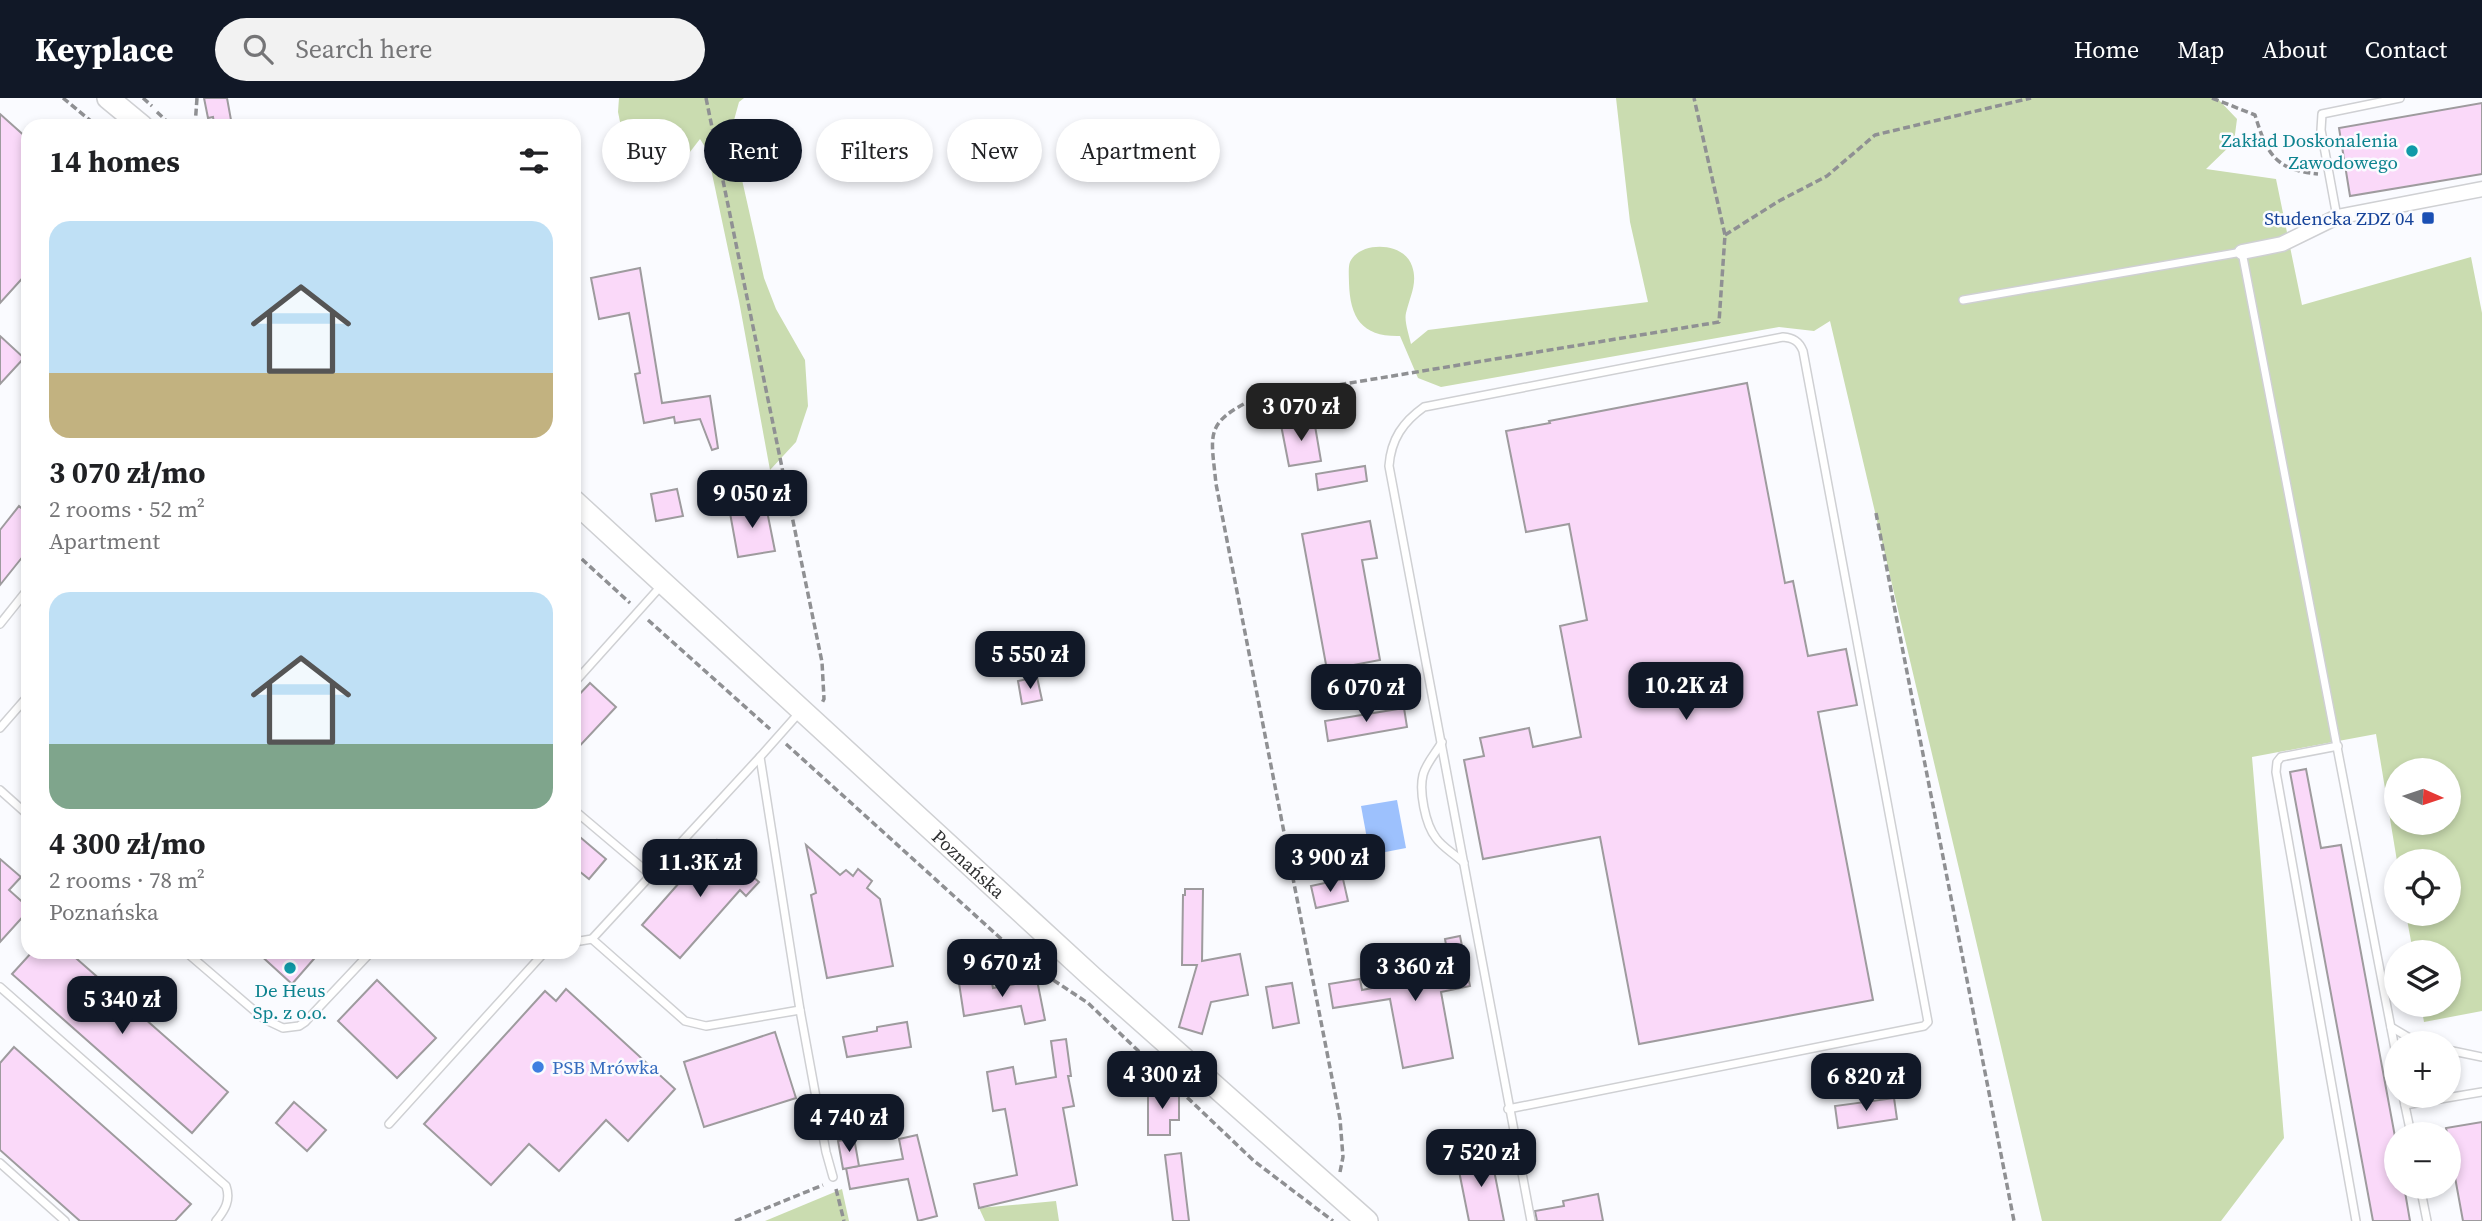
<!DOCTYPE html>
<html lang="en">
<head>
<meta charset="utf-8">
<style>
  :root { --surface:#fff; --page:#f2f2f2; --text:#202124; --muted:#757577; --accent:#111827 }
  body { margin:0; font-family:"Source Serif 4",serif; background:var(--page); color:var(--text); height:100vh; display:flex; flex-direction:column; font-size:26px; white-space:nowrap }
  * { box-sizing:border-box; margin:0 }
  p { font-size:23px; color:var(--muted) }
  .icon { flex:none; width:38px; height:38px; fill:none; stroke:currentColor; stroke-width:2; stroke-linecap:round; stroke-linejoin:round }
  .map { position:relative; flex:1; overflow:hidden }
  .panel { position:absolute; left:21px; top:21px; width:560px; height:840px; display:flex; flex-direction:column; background:var(--surface); border-radius:21px; box-shadow:0 4px 10px #0003 }
  .panel>* { flex:none }
  .top-card { position:absolute; left:602px; top:21px; width:665px; height:63px; display:flex; gap:14px }
  .needle { width:46px; rotate:93deg }
  .controls { position:absolute; left:2384px; top:660px; display:grid; gap:14px }
  .controls a { display:grid; place-items:center; width:77px; height:77px; border-radius:50%; background:var(--surface); box-shadow:0 4px 10px #0003; font-size:35px }
  .price { position:absolute; translate:-50% -60px; padding:0 16px; border-radius:14px; background:var(--accent); color:#fff; font-size:23px; line-height:46px; filter:drop-shadow(0 2px 4px #0008) }
  .price::after { content:''; position:absolute; left:50%; top:42px; width:21px; height:16px; margin-left:-10px; background:inherit; clip-path:polygon(0 0,100% 0,50% 100%) }
  .price.current { background:#222; color:#fff }
  ul { padding:0; list-style:none }
  li { display:grid; align-content:center; gap:14px; height:371px; padding:0 28px }
  li span { display:grid; place-items:center; height:217px; border-radius:21px; color:#555 }
  li>.icon { margin-inline-start:auto }
  span .icon { width:126px; height:126px; fill:#fffc; stroke-width:1 }
  li b { font-size:30px }
  h2 { display:flex; justify-content:space-between; align-items:center; height:84px; padding:0 28px; font-size:30px }
  .chip { padding:0 24px; border-radius:32px; background:var(--surface); box-shadow:0 4px 10px #0003; font-size:24px; line-height:63px }
  .chip.current { background:var(--accent); color:#fff }
  header { display:flex; align-items:center; gap:42px; box-sizing:border-box; height:98px; padding:0 35px; background:var(--accent); color:#fff }
  header strong { font-size:33px }
  nav { display:flex; gap:38px; margin-inline-start:auto; font-size:24px }
  .search { width:490px; height:63px; background:var(--page); display:flex; align-items:center; gap:18px; box-sizing:border-box; padding:0 24px; border-radius:38px; color:var(--muted); font-size:26px }
  .map>svg:first-child { display:block }
</style>
</head>
<body>
<header>
<strong>Keyplace</strong>
<div class="search"><svg class="icon" aria-label="search" viewBox="0 0 24 24"><circle cx="10" cy="10" r="6"/><path d="M15 15l6 6"/></svg>Search here</div>
<nav><a>Home</a><a>Map</a><a>About</a><a>Contact</a></nav>
</header>
<div class="map">
<svg width="2482" height="1123" viewBox="0 0 2482 1123">
  <rect width="100%" height="100%" fill="#fafbff"/>
  <!-- green -->
  <g fill="#cadcb0" fill-rule="evenodd">
    <path d="M 619,0 L 744,0 L 739,4 L 731,33 L 754,135 L 764,180 L 776,211 L 805,262 L 808,308 L 796,344 L 770,372 L 739,203 L 707,52 L 700,41 L 669,81 L 630,73 L 618,14 Z"/>
    <path d="M 1616,0 L 2217,0 L 2237,21 L 2234,44 L 2206,71 L 2276,81 L 2302,207 L 2471,159 L 2482,215 L 2482,913 L 2424,924 L 2421,907 L 2448,906 L 2448,854 L 2413,854 L 2406,816 L 2448,816 L 2448,763 L 2397,763 L 2376,636 L 2252,659 L 2284,1040 L 2221,1123 L 2042,1123 L 1830,223 L 1814,233 L 1779,229 L 1441,289 L 1418,280 L 1400,238 C 1363,239 1350,221 1349,185 C 1349,179 1348,169 1350,164 C 1359,143 1404,143 1412,168 C 1418,185 1410,198 1406,215 C 1404,223 1409,237 1411,246 L 1428,232 L 1648,204 L 1630,124 ZM 2396,672 L 2448,672 L 2448,724 L 2396,724 Z"/>
    <path d="M 842,1091 L 849,1123 L 765,1123 Z"/>
    <path d="M 1056,1103 L 1059,1123 L 985,1123 L 979,1110 Z"/>
  </g>
  <!-- water -->
  <path fill="#9dc1fd" d="M 1397,702 L 1406,750 L 1370,757 L 1361,708 Z"/>
  <!-- building -->
  <g fill="#fad9f9" stroke="#9e9b9e" stroke-width="2">
    <path d="M 204,0 L 227,0 L 231,22 L 214,25 L 213,19 L 208,20 Z"/>
    <path d="M 2482,5 L 2482,76 L 2350,98 L 2339,30 Z"/>
    <path d="M 0,16 L 28,41 L 28,174 L 0,205 Z"/>
    <path d="M 640,170 L 662,305 L 710,298 L 718,350 L 712,352 L 700,321 L 675,325 L 674,319 L 644,325 L 635,276 L 640,275 L 629,215 L 599,221 L 591,180 Z"/>
    <path d="M 0,238 L 24,260 L 0,286 Z"/>
    <path d="M 1747,285 L 1785,485 L 1793,483 L 1808,558 L 1846,551 L 1857,607 L 1818,614 L 1873,902 L 1639,946 L 1600,739 L 1483,761 L 1464,662 L 1484,658 L 1480,640 L 1529,630 L 1533,649 L 1581,639 L 1560,528 L 1587,522 L 1569,426 L 1526,434 L 1506,333 L 1550,325 L 1549,323 Z"/>
    <path d="M 1314,322 L 1321,363 L 1289,368 L 1281,327 Z"/>
    <path d="M 1365,368 L 1367,383 L 1318,392 L 1316,376 Z"/>
    <path d="M 677,391 L 683,418 L 656,423 L 651,396 Z"/>
    <path d="M 755,404 L 756,410 L 766,408 L 775,453 L 738,459 L 730,415 L 738,413 L 736,408 Z"/>
    <path d="M 19,408 L 28,416 L 28,452 L 0,487 L 0,432 Z"/>
    <path d="M 1370,423 L 1377,460 L 1362,462 L 1380,562 L 1327,572 L 1302,436 Z"/>
    <path d="M 1037,579 L 1042,602 L 1022,606 L 1018,583 Z"/>
    <path d="M 590,585 L 616,609 L 574,654 L 574,602 Z"/>
    <path d="M 1404,610 L 1407,629 L 1328,643 L 1325,623 Z"/>
    <path d="M 2306,671 L 2321,750 L 2341,747 L 2396,1044 L 2396,1088 L 2404,1088 L 2410,1123 L 2373,1123 L 2290,674 Z"/>
    <path d="M 574,734 L 606,761 L 589,781 L 574,769 Z"/>
    <path d="M 717,742 L 754,776 L 752,778 L 759,784 L 746,798 L 740,792 L 680,860 L 642,827 Z"/>
    <path d="M 806,747 L 840,777 L 846,772 L 853,778 L 858,771 L 872,783 L 867,790 L 880,801 L 893,868 L 827,880 L 811,797 L 816,795 Z"/>
    <path d="M 0,761 L 21,779 L 9,792 L 28,809 L 28,813 L 0,844 Z"/>
    <path d="M 1343,781 L 1348,803 L 1316,810 L 1311,788 Z"/>
    <path d="M 1185,791 L 1203,791 L 1202,863 L 1240,856 L 1248,897 L 1211,904 L 1202,936 L 1179,929 L 1197,867 L 1182,867 L 1183,797 L 1185,797 Z"/>
    <path d="M 1460,838 L 1470,888 L 1441,894 L 1453,960 L 1403,970 L 1390,901 L 1333,910 L 1329,886 L 1360,881 L 1362,892 L 1392,886 L 1388,870 L 1448,858 L 1445,841 Z"/>
    <path d="M 32,854 L 69,854 L 228,994 L 192,1035 L 12,876 Z"/>
    <path d="M 257,854 L 320,854 L 292,886 Z"/>
    <path d="M 991,880 L 993,890 L 1037,882 L 1045,922 L 1025,926 L 1021,908 L 964,918 L 959,885 Z"/>
    <path d="M 377,882 L 436,940 L 397,980 L 338,923 Z"/>
    <path d="M 1292,885 L 1299,925 L 1273,930 L 1266,889 Z"/>
    <path d="M 566,891 L 675,991 L 628,1043 L 606,1022 L 559,1073 L 529,1046 L 491,1087 L 424,1026 L 545,893 L 556,903 Z"/>
    <path d="M 907,924 L 911,949 L 847,959 L 843,939 L 877,933 L 877,929 Z"/>
    <path d="M 775,934 L 796,1000 L 704,1029 L 684,964 Z"/>
    <path d="M 1066,941 L 1071,978 L 1068,978 L 1074,1008 L 1063,1010 L 1077,1087 L 979,1110 L 974,1086 L 1017,1077 L 1005,1011 L 993,1013 L 987,974 L 1013,969 L 1016,986 L 1056,979 L 1051,943 Z"/>
    <path d="M 14,949 L 191,1106 L 175,1123 L 80,1123 L 0,1052 L 0,965 Z"/>
    <path d="M 1179,992 L 1179,1022 L 1170,1022 L 1170,1037 L 1148,1037 L 1148,993 Z"/>
    <path d="M 1894,1000 L 1897,1021 L 1838,1030 L 1835,1008 Z"/>
    <path d="M 294,1004 L 326,1032 L 307,1053 L 276,1025 Z"/>
    <path d="M 2482,1024 L 2482,1123 L 2463,1123 L 2446,1030 Z"/>
    <path d="M 917,1037 L 937,1118 L 918,1123 L 908,1081 L 850,1091 L 846,1070 L 903,1061 L 899,1041 Z"/>
    <path d="M 854,1040 L 859,1068 L 843,1071 L 838,1043 Z"/>
    <path d="M 1181,1055 L 1185,1090 L 1189,1123 L 1173,1123 L 1165,1057 Z"/>
    <path d="M 1491,1057 L 1504,1123 L 1469,1123 L 1457,1063 Z"/>
    <path d="M 1598,1096 L 1603,1123 L 1537,1123 L 1535,1113 L 1564,1108 L 1563,1103 Z"/>
  </g>
  <g fill="none" stroke-linecap="round" stroke-linejoin="round">
    <defs>
      <g id="lane">
        <path d="M 2337,119 L 2321,32 L 2322,16 L 2400,0"/>
        <path d="M 1963,202 L 2242,154 L 2396,956"/>
        <path d="M 0,526 L 28,491"/>
        <path d="M 574,585 L 661,488"/>
        <path d="M 799,615 L 760,659 L 800,912 L 826,1054 L 833,1079"/>
        <path d="M 0,630 L 28,598"/>
        <path d="M 1442,644 C 1436,655 1426,665 1423,677 C 1419,693 1425,726 1436,740 C 1443,750 1455,756 1464,765"/>
        <path d="M 2338,648 L 2281,659 L 2277,664 L 2276,674 L 2356,1123"/>
        <path d="M 0,692 L 28,717"/>
        <path d="M 574,712 L 651,777"/>
        <path d="M 592,841 L 685,923 L 706,928 L 800,912"/>
        <path d="M 574,844 L 592,841 L 760,659"/>
        <path d="M 186,854 L 264,921 L 283,930 L 299,928 L 305,924 L 371,854"/>
        <path d="M 0,889 L 226,1088 C 231,1102 225,1112 216,1123"/>
        <path d="M 2391,929 L 2418,945"/>
        <path d="M 2448,952 L 2482,959"/>
        <path d="M 2403,998 L 2411,1036"/>
        <path d="M 2405,1007 L 2482,994"/>
        <path d="M 1508,1011 L 1924,928 L 1928,924 L 1803,253 C 1799,243 1793,240 1783,239 L 1424,309 C 1403,324 1391,341 1389,368 C 1438,619 1484,871 1531,1123"/>
        <path d="M 389,1026 L 542,857 L 548,854"/>
        <path d="M 0,1065 L 65,1123"/>
        <path d="M 2420,1088 L 2427,1123"/>
      </g>
      <path id="street" d="M 2242,154 L 2282,146 L 2337,119 L 2482,91"/>
      <g id="secondary">
        <path d="M 108,0 L 142,28"/>
        <path id="s1" d="M 574,403 L 1092,879 L 1367,1123"/>
      </g>
    </defs>
    <!-- lane casing -->
    <use href="#lane" stroke="#cfd0d3" stroke-width="10"/>
    <!-- street casing -->
    <use href="#street" stroke="#cfd0d3" stroke-width="17"/>
    <!-- secondary casing -->
    <use href="#secondary" stroke="#cfd0d3" stroke-width="24"/>
    <!-- path -->
    <g stroke="#8f9093" stroke-width="3.5" stroke-dasharray="7 3.5" stroke-linecap="butt">
      <path d="M 63,0 L 97,28"/>
      <path d="M 143,0 L 152,8"/>
      <path d="M 706,0 L 822,564 L 824,601 L 822,605"/>
      <path d="M 2212,0 L 2255,17 C 2267,56 2275,72 2318,76"/>
      <path d="M 157,14 L 172,28"/>
      <path d="M 195,28 L 197,0"/>
      <path d="M 1725,137 L 1779,103 L 1827,78 L 1875,37 L 2031,0"/>
      <path d="M 1876,415 L 2014,1123"/>
      <path d="M 574,454 L 630,505"/>
      <path d="M 648,522 L 770,631"/>
      <path d="M 786,646 L 1029,866 L 1088,905 L 1254,1063 L 1333,1123"/>
      <path d="M 1340,1074 L 1343,1059 L 1340,1021 L 1216,386 C 1211,335 1204,326 1253,301 L 1719,224 L 1725,137 L 1694,0"/>
      <path d="M 836,1091 L 844,1123"/>
      <path d="M 735,1123 L 823,1087"/>
    </g>
    <!-- lane -->
    <use href="#lane" stroke="#fff" stroke-width="7"/>
    <!-- street -->
    <use href="#street" stroke="#fff" stroke-width="14"/>
    <!-- secondary -->
    <use href="#secondary" stroke="#fff" stroke-width="21"/>
  </g>
  <!-- markers -->
  <g fill="#0f9aa8" stroke="#fafbff" stroke-width="2.5">
    <circle cx="2412" cy="53" r="7"/>
    <circle cx="290" cy="870" r="7"/>
  </g>
  <rect fill="#1a4fb4" stroke="#fafbff" stroke-width="2.5" x="2421" y="113" width="14" height="14" rx="3.5"/>
  <circle fill="#3f7fe0" stroke="#fafbff" stroke-width="2.5" cx="538" cy="969" r="7"/>
  <g text-anchor="middle" dominant-baseline="central" stroke-width="5" stroke-linejoin="round" paint-order="stroke">
    <!-- culture labels -->
    <g font-size="19" fill="#0d838f" stroke="#fafbff" text-anchor="end">
      <text x="2398" y="42">Zakład Doskonalenia<tspan x="2398" dy="22">Zawodowego</tspan></text>
      <text x="290" y="892" text-anchor="middle">De Heus<tspan x="290" dy="22">Sp. z o.o.</tspan></text>
    </g>
    <!-- transit labels -->
    <g font-size="19" fill="#164399" stroke="#fafbff" text-anchor="end">
      <text x="2414" y="120">Studencka ZDZ 04</text>
    </g>
    <!-- street labels -->
    <g font-size="19" fill="#303132" stroke="#fafbff">
      <text stroke="none"><textPath href="#s1" startOffset="536">Poznańska</textPath></text>
    </g>
    <!-- shop labels -->
    <g font-size="19" fill="#366cbe" stroke="#fafbff" text-anchor="start">
      <text x="552" y="969">PSB Mrówka</text>
    </g>
  </g>
</svg>
<div class="controls">
<a><svg class="needle" viewBox="-14 -14 28 28"><path d="M0-13l5 13h-10z" fill="#e53935"/><path d="M0 13l5-13h-10z" fill="#757577"/></svg></a>
<a><svg class="icon" aria-label="locate" viewBox="0 0 24 24"><circle cx="12" cy="12" r="6"/><path d="M12 2v4M12 18v4M2 12h4M18 12h4"/></svg></a>
<a><svg class="icon" aria-label="layers" viewBox="0 0 24 24"><path d="M12 4l9 5-9 5-9-5zM3 14l9 5 9-5"/></svg></a>
<a>+</a>
<a>−</a>
</div>
<b class="price current" style="left:1301px;top:345px">3 070 zł</b>
<b class="price" style="left:752px;top:432px">9 050 zł</b>
<b class="price" style="left:1030px;top:593px">5 550 zł</b>
<b class="price" style="left:1686px;top:624px">10.2K zł</b>
<b class="price" style="left:1366px;top:626px">6 070 zł</b>
<b class="price" style="left:1330px;top:796px">3 900 zł</b>
<b class="price" style="left:700px;top:801px">11.3K zł</b>
<b class="price" style="left:1002px;top:901px">9 670 zł</b>
<b class="price" style="left:1415px;top:905px">3 360 zł</b>
<b class="price" style="left:122px;top:938px">5 340 zł</b>
<b class="price" style="left:1162px;top:1013px">4 300 zł</b>
<b class="price" style="left:1866px;top:1015px">6 820 zł</b>
<b class="price" style="left:849px;top:1056px">4 740 zł</b>
<b class="price" style="left:1481px;top:1091px">7 520 zł</b>
<div class="top-card">
<a class="chip">Buy</a>
<a class="chip current">Rent</a>
<a class="chip">Filters</a>
<a class="chip">New</a>
<a class="chip">Apartment</a>
</div>
<section class="panel">
<h2>14 homes<svg class="icon" aria-label="filters" viewBox="0 0 24 24"><path d="M4 7h16M4 17h16"/><circle cx="9" cy="7" r="2"/><circle cx="15" cy="17" r="2"/></svg></h2>
<ul>
<li><span style="background:linear-gradient(#bfe0f5 70%,#c2b280 0)"><svg class="icon" aria-label="home" viewBox="0 0 24 24"><path d="M3 11l9-7 9 7M6 9v11h12V9"/></svg></span><div><b>3 070 zł/mo</b><p>2 rooms · 52 m²</p><p>Apartment</p></div></li>
<li><span style="background:linear-gradient(#bfe0f5 70%,#7fa58c 0)"><svg class="icon" aria-label="home" viewBox="0 0 24 24"><path d="M3 11l9-7 9 7M6 9v11h12V9"/></svg></span><div><b>4 300 zł/mo</b><p>2 rooms · 78 m²</p><p>Poznańska</p></div></li>
</ul>
</section>
</div>
</body>
</html>
